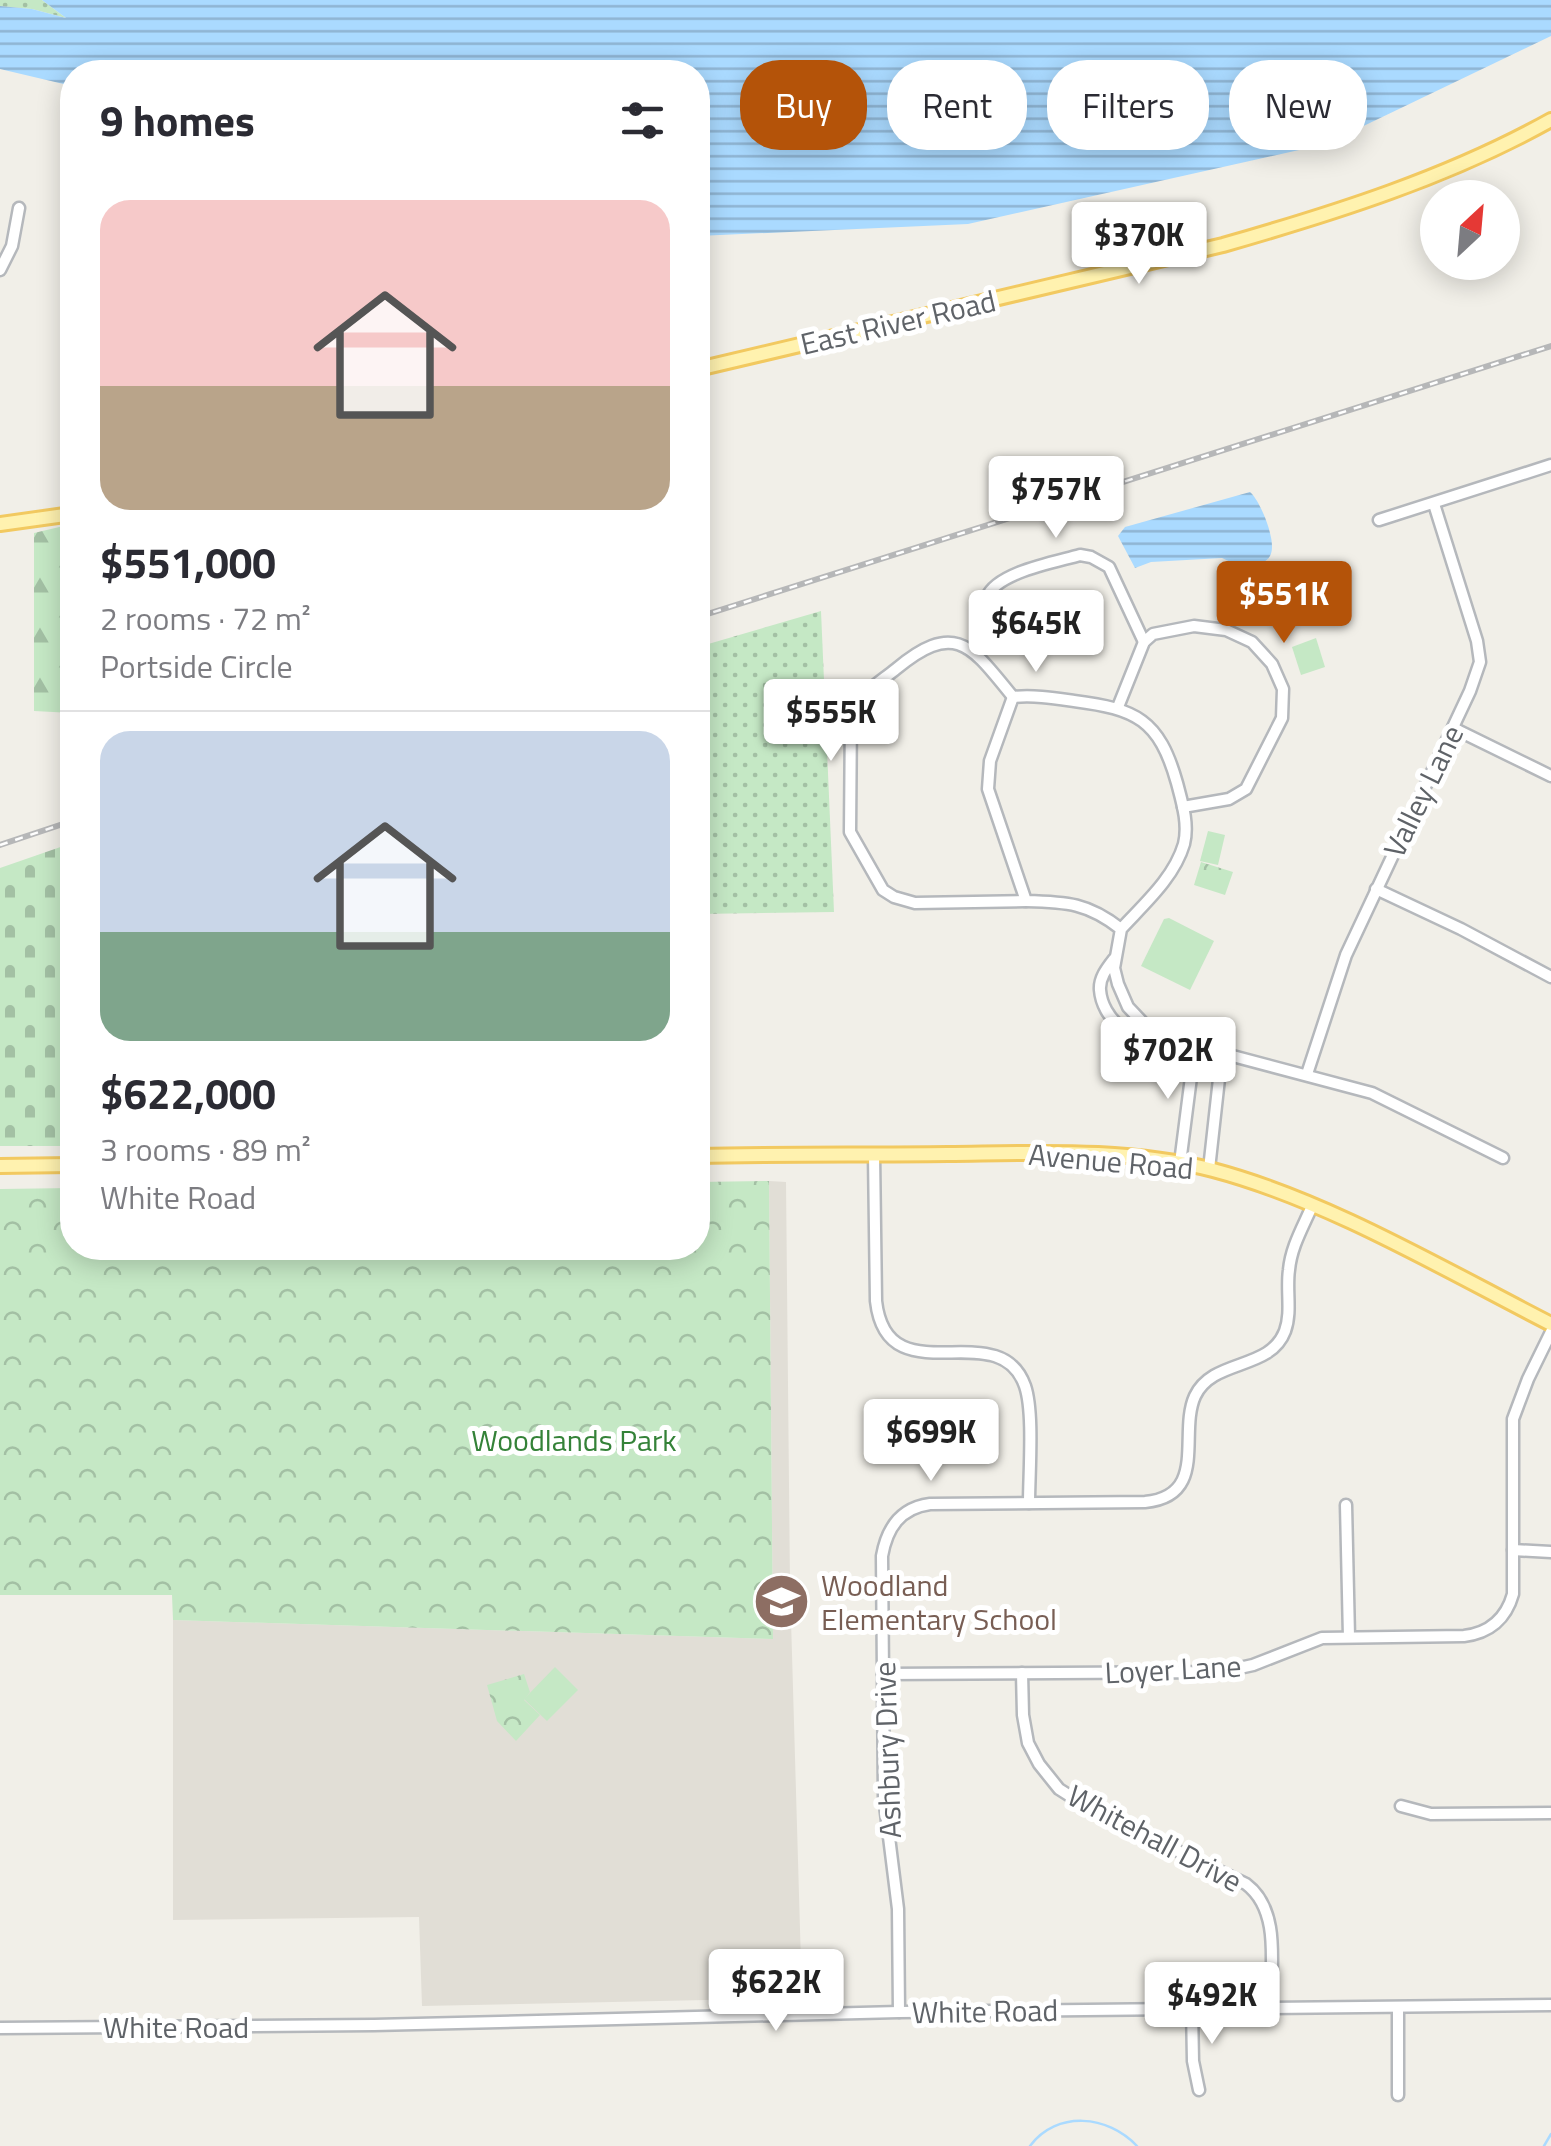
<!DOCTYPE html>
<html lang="en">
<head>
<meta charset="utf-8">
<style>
  :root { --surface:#fff; --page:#f7f7f7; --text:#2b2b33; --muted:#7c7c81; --line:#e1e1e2; --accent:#b45309 }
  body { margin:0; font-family:"Titillium Web",sans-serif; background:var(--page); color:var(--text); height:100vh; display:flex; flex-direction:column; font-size:38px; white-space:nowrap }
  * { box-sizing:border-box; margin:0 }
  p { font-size:32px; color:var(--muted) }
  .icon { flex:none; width:55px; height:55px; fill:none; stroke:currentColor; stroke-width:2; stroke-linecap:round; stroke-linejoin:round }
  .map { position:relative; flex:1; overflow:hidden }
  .side { position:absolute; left:60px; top:60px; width:650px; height:1200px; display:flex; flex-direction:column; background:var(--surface); border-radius:40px; box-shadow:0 5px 25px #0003 }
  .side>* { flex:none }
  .top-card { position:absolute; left:740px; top:60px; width:660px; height:90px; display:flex; gap:20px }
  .needle { width:65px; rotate:26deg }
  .tools { position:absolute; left:1420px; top:180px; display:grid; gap:20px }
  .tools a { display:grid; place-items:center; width:100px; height:100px; border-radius:50%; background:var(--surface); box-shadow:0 5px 25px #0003; font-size:50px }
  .price { position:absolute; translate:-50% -85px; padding:0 22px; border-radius:10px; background:#fff; color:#222; font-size:32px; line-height:65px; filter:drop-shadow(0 2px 5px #0008) }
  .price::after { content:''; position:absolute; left:50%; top:60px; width:30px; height:22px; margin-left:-15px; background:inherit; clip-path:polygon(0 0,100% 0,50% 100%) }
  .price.on { background:var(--accent); color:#fff }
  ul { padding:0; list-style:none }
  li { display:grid; align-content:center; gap:20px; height:530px; padding:0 40px }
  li+li { border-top:2px solid var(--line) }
  li span { display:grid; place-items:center; height:310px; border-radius:30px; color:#555 }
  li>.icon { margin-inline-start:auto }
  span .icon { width:180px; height:180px; fill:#fffc; stroke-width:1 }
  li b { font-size:42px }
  h2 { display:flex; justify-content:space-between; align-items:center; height:120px; padding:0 40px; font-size:42px }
  .pill { padding:0 35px; border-radius:40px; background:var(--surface); box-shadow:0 5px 25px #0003; font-size:35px; line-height:90px }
  .pill.on { background:var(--accent); color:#fff }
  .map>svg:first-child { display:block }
</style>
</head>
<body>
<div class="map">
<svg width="1551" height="2146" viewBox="0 0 1551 2146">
  <defs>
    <pattern id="grass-dots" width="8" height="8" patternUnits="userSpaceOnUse" patternTransform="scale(2.5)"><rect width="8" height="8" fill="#c5e8c5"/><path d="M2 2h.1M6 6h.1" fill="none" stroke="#a3c0a4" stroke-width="1.8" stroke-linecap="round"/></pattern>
    <pattern id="forest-firs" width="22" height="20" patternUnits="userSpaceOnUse" patternTransform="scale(2.5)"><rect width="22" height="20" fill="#c5e8c5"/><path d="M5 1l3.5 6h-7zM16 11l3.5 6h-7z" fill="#a3c0a4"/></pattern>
    <pattern id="cemetery-stones" width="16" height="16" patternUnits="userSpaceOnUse" patternTransform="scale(2.5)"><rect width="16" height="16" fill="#c5e8c5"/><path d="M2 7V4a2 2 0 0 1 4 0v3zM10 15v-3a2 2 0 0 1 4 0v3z" fill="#a3c0a4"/></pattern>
    <pattern id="park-crowns" width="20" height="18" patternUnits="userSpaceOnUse" patternTransform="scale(2.5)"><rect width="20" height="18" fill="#c5e8c5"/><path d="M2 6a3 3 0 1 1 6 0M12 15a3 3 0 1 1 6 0" fill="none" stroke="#a3c0a4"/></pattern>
    <pattern id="water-rules" width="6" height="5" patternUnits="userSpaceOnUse" patternTransform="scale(2.5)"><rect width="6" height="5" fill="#aadaff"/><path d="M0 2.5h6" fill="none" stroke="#8eb4d2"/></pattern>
  </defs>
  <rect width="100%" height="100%" fill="#f1efe8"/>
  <!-- education -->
  <path fill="#e1ded6" d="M 769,1181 L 786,1182 L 790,1585 L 802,1998 L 422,2006 L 419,1917 L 173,1920 L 173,1620 L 773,1639 Z"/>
  <!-- grass -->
  <g fill="url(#grass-dots)">
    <path d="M 0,0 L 42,0 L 66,18 L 32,9 L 0,6 Z"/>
    <path d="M 821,611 L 834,912 L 698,914 L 698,647 Z"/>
  </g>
  <!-- forest -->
  <path fill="url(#forest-firs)" d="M 72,524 L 72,713 L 34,711 L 34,533 Z"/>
  <!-- cemetery -->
  <path fill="url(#cemetery-stones)" d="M 72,843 L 72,1146 L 0,1146 L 0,868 Z"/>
  <!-- park -->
  <g fill="url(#park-crowns)">
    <path d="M 1201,862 L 1233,872 L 1225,895 L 1194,885 Z"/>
    <path d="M 769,1181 L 773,1639 L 173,1620 L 172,1595 L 0,1595 L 0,1189 L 72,1188 L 72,1248 L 698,1248 L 698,1182 Z"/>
    <path d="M 524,1674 L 530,1692 L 524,1700 L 540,1715 L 516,1741 L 497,1721 L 487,1685 Z"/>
  </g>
  <!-- garden -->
  <g fill="#c5e8c5">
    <path d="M 1316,638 L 1325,667 L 1301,675 L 1292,647 Z"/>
    <path d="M 1208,831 L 1225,835 L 1218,865 L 1200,861 Z"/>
    <path d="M 1169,918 L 1214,941 L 1190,990 L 1141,966 L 1164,919 Z"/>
    <path d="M 555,1667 L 578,1690 L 547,1721 L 524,1699 Z"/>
  </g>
  <!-- water -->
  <g fill="url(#water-rules)">
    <path d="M 42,0 L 1551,0 L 1551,36 L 1326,144 L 968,224 L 698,236 L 698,72 L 72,72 L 72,86 L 0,69 L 0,6 L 32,9 L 66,18 Z"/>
    <path d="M 1250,492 C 1260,500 1278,543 1270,556 C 1267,562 1255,567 1248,570 L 1222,558 L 1151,562 L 1135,568 L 1118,536 L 1125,527 Z"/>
  </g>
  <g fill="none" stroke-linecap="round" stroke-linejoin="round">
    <!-- stream -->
    <g stroke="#aadaff" stroke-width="2.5">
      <path d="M 1030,2146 C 1057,2110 1108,2115 1137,2146"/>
      <path d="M 1544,2146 L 1551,2134"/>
    </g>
    <defs>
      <g id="minor">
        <path d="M 0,270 L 12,246 L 19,208"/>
        <path d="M 1379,520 L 1551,465"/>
        <path d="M 976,652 C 979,635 980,613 987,597 C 997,572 1056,562 1080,555 L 1091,557 L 1109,567 L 1144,642"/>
        <path d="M 1013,697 C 972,647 956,619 896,669 C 880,682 861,693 851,712 L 850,832 L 883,890 L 894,897 L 915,903 L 1026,901"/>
        <path d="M 1118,707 L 1144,642 L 1153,634 L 1194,626 L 1226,630 L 1252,642 L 1272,664 L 1283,689 L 1282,718 L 1246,789 L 1229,799 L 1183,807"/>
        <path d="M 1453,728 L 1551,776"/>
        <path d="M 1376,889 L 1461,929 L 1551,977"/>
        <path d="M 1121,929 C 1144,904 1174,878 1184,844 C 1189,824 1182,802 1177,783 C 1159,719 1136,709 1074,701 C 1053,698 1034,695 1013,697 L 990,761 L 988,789 L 1026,901 C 1067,902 1088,903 1121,929 L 1114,968 L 1118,984 L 1128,1007 L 1147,1027 L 1195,1046 L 1372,1093 L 1503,1158"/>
        <path d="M 1114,959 C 1107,968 1099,978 1100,990 C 1102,1018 1132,1045 1159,1034"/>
        <path d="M 1307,1074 L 1346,955 L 1470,691 L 1480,662 L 1477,641 L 1434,504"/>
        <path d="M 874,1155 L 876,1301 C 887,1399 999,1312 1025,1386 C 1034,1412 1029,1473 1029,1503"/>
        <path d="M 1180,1163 L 1195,1046"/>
        <path d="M 1209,1169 L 1222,1052"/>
        <path d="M 1346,1505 L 1349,1637"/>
        <path d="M 1513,1550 L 1551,1552"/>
        <path d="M 1022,1673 L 1023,1715 L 1028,1743 L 1039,1764 L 1059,1789 L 1089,1808 L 1246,1884 C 1282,1911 1270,1968 1271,2008"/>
        <path d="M 883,1674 L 1221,1672 L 1253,1665 L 1322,1638 L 1464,1636 C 1489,1633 1506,1619 1513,1594 L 1513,1419 L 1528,1379 L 1551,1332"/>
        <path d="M 1401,1806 L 1431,1814 L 1551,1813"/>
        <path d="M 1192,2008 L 1193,2061 L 1199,2090"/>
        <path d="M 1398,2008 L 1398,2095"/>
        <path d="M 899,2012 L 898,1909 L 884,1797 L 882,1556 C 887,1528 900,1508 930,1504 L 1145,1502 C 1209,1496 1178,1433 1195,1396 C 1213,1358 1270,1371 1285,1331 C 1292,1312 1286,1290 1289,1270 C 1291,1247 1303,1227 1312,1206"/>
        <path d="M 0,2028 L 374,2025 L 899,2012 L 1551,2005"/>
      </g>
      <g id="major">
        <path d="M 698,369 L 1223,245 C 1335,213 1449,177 1551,120"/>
        <path d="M 0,524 L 72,514"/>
        <path d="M 698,1156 C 781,1154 865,1155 948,1154 C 1036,1153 1127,1148 1213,1170 C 1327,1200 1445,1270 1551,1324"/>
        <path d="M 0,1166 L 72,1165"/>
      </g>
    </defs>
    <!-- minor casing -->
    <use href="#minor" stroke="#b5b8bc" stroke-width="15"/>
    <!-- major casing -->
    <use href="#major" stroke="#f2c960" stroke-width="18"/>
    <!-- minor -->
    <use href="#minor" stroke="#fff" stroke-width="10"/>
    <!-- major -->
    <use href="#major" stroke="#fff2af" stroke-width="12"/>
    <defs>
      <g id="rail">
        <path d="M 698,617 L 1551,346"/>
        <path d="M 0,845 L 72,821"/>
      </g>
    </defs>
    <!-- rail casing -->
    <use href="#rail" stroke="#b6b7b8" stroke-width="6"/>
    <!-- rail -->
    <use href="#rail" stroke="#fff" stroke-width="2.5" stroke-dasharray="8" stroke-linecap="butt"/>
  </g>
  <!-- icons -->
  <defs>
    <symbol id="school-disc" viewBox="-11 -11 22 22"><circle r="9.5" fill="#8d6e63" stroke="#fff"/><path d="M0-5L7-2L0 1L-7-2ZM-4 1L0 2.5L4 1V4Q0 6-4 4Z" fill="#fff"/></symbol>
  </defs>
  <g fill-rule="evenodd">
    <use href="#school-disc" x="750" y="1570" width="63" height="63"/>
  </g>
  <g text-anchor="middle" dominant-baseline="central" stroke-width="10" stroke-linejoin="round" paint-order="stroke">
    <!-- street labels -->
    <g font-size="30" fill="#5f6368" stroke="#fff">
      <text transform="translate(898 322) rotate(-13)">East River Road</text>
      <text transform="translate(1423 791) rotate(-64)">Valley Lane</text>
      <text transform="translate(1111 1161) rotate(5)">Avenue Road</text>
      <text transform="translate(1173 1669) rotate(-3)">Loyer Lane</text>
      <text transform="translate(887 1750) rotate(-92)">Ashbury Drive</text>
      <text transform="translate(1155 1838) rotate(28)">Whitehall Drive</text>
      <text transform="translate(985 2011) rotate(-1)">White Road</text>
      <text x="176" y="2027">White Road</text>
    </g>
    <!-- park labels -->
    <g font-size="30" fill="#348238" stroke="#fff">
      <text x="574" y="1440">Woodlands Park</text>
    </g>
    <!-- education labels -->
    <g font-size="30" fill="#785e54" stroke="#fff" text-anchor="start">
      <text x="821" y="1585">Woodland<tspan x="821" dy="34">Elementary School</tspan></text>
    </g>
  </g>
</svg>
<div class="tools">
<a><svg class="needle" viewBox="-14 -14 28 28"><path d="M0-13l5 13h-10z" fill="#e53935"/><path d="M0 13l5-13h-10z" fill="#7c7c81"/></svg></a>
</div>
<b class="price" style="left:1139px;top:287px">$370K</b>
<b class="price" style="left:1056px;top:541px">$757K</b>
<b class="price on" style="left:1284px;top:646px">$551K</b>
<b class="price" style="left:1036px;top:675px">$645K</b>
<b class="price" style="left:831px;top:764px">$555K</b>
<b class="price" style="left:1168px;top:1102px">$702K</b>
<b class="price" style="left:931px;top:1484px">$699K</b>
<b class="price" style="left:776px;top:2034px">$622K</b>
<b class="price" style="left:1212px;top:2047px">$492K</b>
<div class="top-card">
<a class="pill on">Buy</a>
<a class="pill">Rent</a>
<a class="pill">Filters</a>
<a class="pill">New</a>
</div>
<section class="side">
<h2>9 homes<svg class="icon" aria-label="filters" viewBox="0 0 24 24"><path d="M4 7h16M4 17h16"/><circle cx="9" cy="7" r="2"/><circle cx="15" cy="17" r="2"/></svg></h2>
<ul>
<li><span style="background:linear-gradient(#f6c9c9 60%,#b9a48a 0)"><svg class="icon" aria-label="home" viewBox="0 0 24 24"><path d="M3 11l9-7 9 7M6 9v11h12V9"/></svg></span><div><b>$551,000</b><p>2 rooms · 72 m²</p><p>Portside Circle</p></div></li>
<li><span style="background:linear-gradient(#c9d6e8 65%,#7fa58c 0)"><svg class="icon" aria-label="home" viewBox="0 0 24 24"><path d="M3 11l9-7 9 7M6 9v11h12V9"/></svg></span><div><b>$622,000</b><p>3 rooms · 89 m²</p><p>White Road</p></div></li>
</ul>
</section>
</div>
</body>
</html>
